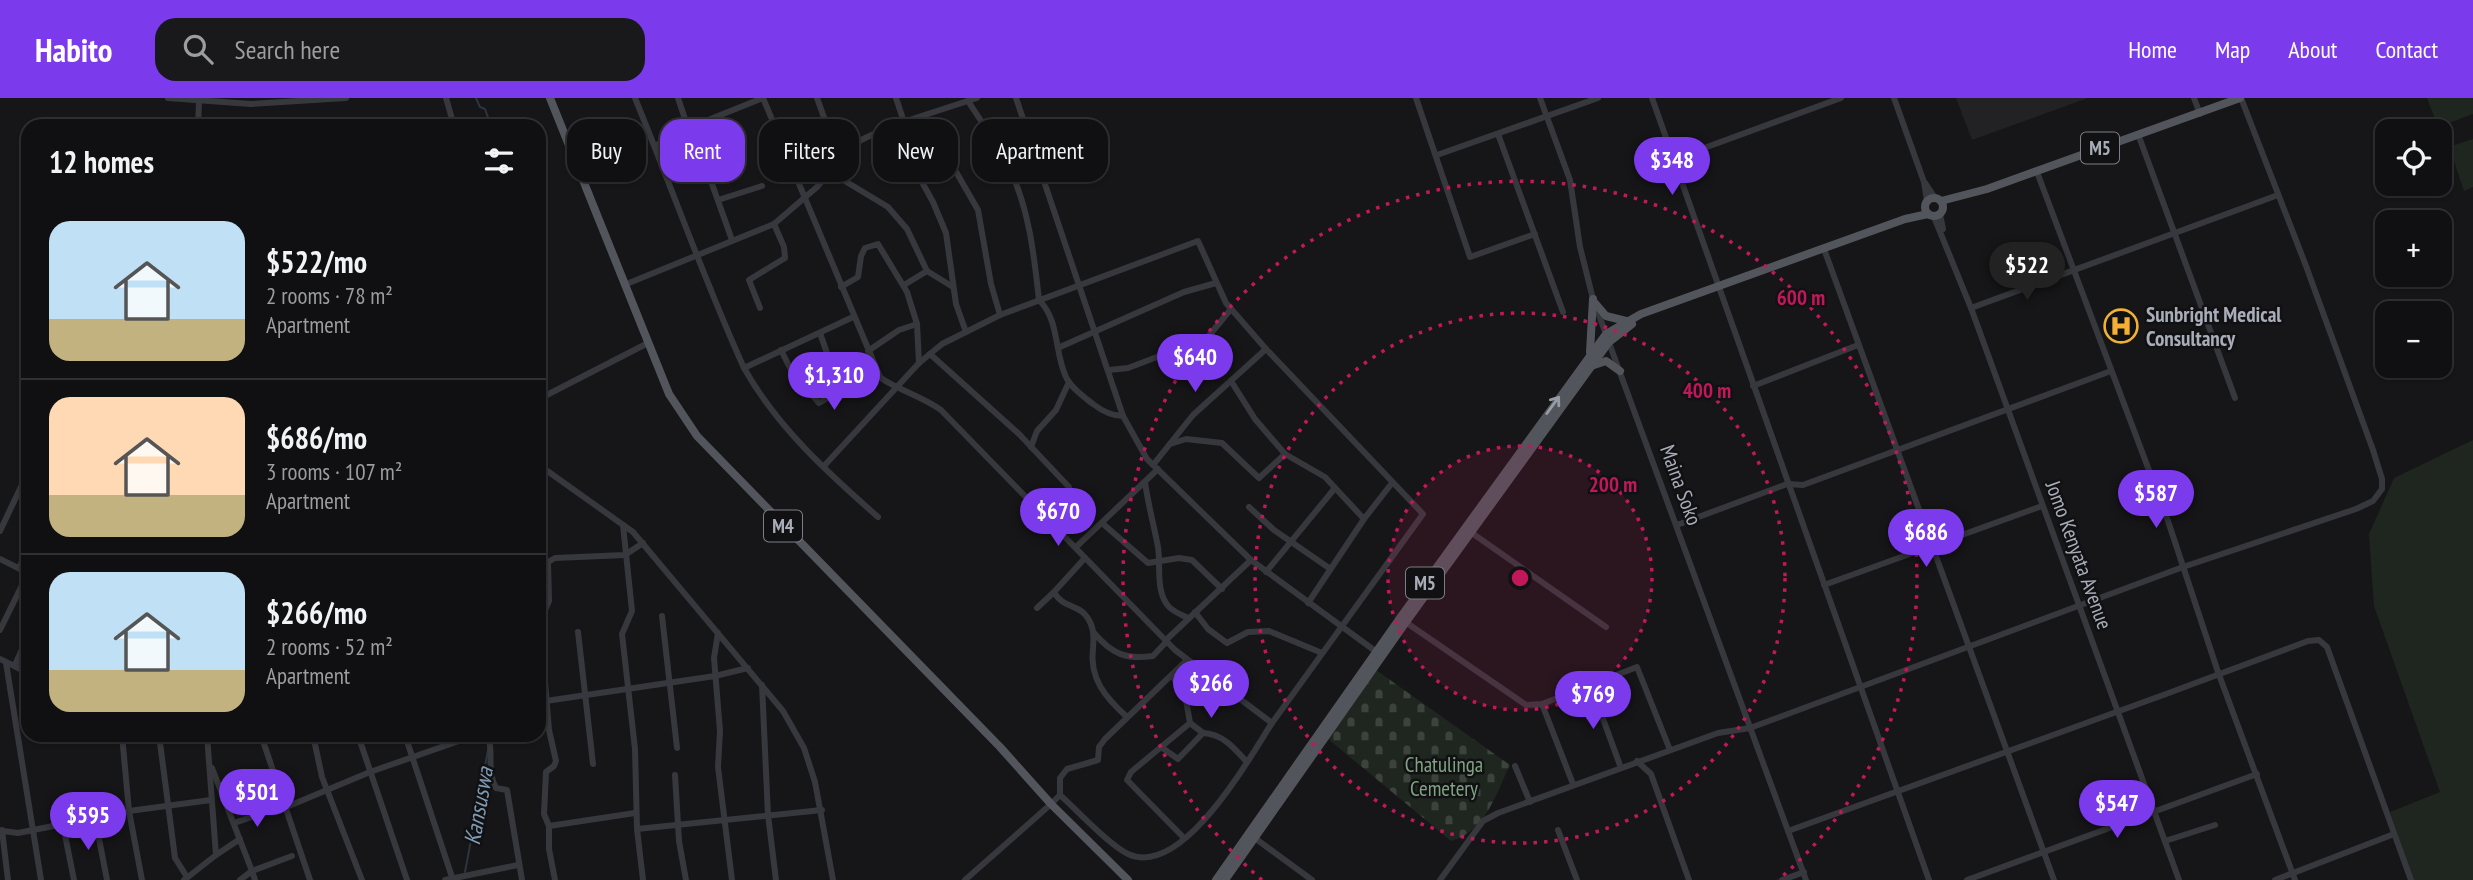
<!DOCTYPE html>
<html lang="en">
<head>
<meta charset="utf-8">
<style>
  :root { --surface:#101012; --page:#19191b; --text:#f1f3f6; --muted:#9c9d9f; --line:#303032; --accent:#7c3aed }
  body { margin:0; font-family:"PT Sans Narrow",sans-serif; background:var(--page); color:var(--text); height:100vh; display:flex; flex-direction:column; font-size:26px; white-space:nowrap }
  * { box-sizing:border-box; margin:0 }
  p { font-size:23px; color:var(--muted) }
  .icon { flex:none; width:38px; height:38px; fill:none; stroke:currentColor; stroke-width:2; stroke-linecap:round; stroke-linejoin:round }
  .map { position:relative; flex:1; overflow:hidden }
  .panel { position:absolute; left:21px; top:21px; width:525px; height:623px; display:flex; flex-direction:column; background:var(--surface); border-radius:21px; box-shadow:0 2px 5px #0004,0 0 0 2px var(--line) }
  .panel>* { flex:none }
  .hud { position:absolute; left:567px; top:21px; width:665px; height:63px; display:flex; gap:14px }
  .tools { position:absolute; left:2375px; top:21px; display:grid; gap:14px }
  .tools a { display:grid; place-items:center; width:77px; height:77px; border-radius:14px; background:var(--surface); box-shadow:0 2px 5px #0004,0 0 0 2px var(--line); font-size:35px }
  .price { position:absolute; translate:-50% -60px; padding:0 16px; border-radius:24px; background:var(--accent); color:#fff; font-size:23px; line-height:46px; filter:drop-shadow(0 2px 4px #0008) }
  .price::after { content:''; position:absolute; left:50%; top:42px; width:21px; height:16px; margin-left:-10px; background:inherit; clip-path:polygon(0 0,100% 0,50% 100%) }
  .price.on { background:#222; color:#fff }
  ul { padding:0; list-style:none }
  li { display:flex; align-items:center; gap:21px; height:175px; padding:0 28px }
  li+li { border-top:2px solid var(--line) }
  li span { display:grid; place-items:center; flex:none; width:196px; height:140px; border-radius:21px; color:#555 }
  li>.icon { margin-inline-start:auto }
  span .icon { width:84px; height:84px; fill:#fffc; stroke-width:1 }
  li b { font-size:30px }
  h2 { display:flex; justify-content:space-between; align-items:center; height:84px; padding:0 28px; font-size:30px }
  .tag { padding:0 24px; border-radius:21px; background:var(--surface); box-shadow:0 2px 5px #0004,0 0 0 2px var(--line); font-size:24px; line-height:63px }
  .tag.on { background:var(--accent); color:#fff }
  header { display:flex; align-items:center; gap:42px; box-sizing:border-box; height:98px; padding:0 35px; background:var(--accent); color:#fff }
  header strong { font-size:33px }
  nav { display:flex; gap:38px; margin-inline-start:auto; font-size:24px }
  .search { width:490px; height:63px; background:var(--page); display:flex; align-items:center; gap:18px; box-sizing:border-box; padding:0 24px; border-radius:21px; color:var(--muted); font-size:26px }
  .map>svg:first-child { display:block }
</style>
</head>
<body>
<header>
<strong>Habito</strong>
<div class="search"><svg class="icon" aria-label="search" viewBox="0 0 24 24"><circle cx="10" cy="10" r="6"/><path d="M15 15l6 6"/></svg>Search here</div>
<nav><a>Home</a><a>Map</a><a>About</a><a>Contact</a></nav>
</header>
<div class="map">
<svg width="2473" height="782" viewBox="0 0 2473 782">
  <defs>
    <pattern id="cemetery-stones" width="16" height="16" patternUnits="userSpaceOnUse" patternTransform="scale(1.75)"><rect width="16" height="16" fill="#1e261f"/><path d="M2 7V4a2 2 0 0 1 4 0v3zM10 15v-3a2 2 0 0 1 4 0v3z" fill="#3c433d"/></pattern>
    <pattern id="water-rules" width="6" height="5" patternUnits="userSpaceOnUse" patternTransform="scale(1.75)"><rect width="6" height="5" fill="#2c353c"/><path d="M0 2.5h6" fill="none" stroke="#485056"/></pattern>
  </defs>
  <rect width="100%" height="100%" fill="#161618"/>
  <!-- built -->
  <path fill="#222225" d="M 1956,0 L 2088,0 L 1972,42 Z"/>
  <!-- green -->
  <g fill="#1e261f">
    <path d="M 2427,0 L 2473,0 L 2473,16 L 2438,29 Z"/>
    <path d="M 2473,41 L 2473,89 L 2464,93 L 2449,49 Z"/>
    <path d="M 2473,342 L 2473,782 L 2413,782 L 2390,714 L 2440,694 L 2374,508 L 2369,436 L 2394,380 Z"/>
  </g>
  <!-- cemetery -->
  <path fill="url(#cemetery-stones)" d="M 1376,572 L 1510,667 C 1495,697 1486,733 1451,743 L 1327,640 Z"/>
  <!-- water -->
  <path fill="url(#water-rules)" d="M 2387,44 L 2387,79 L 2385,80 L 2374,49 Z"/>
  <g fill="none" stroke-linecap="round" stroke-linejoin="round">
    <!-- stream -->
    <g stroke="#2c353c" stroke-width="2">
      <path d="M 476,0 L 480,9 L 485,11 L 491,28"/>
      <path d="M 492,645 L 498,637"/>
      <path d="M 465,774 L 488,652"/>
    </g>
    <!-- minor -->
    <g stroke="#37383d" stroke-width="6">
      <path d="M 168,0 L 251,6 L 346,0"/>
      <path d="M 446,0 L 454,28"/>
      <path d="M 635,0 C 672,90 704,182 744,270 L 853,219"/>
      <path d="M 678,0 L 688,30"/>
      <path d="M 763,0 L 880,279 C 891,289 924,299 941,312 L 1175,552 L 1272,625 L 1423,416 L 1266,251 L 1226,205 L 1198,143 L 1000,217 L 942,246 L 919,265 L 824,368"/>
      <path d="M 817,0 L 840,64"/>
      <path d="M 896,0 L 904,24"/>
      <path d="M 1016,0 L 1123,318 L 1147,361 L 1251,462 L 1378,555"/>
      <path d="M 1416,0 L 1470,159 L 1535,136"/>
      <path d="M 1540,0 L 1570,82 L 1580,149 L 1593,201 L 1806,782"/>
      <path d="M 1652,0 L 1929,782"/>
      <path d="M 1894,0 L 1924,84 L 1927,103"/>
      <path d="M 2194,0 L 2200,16"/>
      <path d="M 968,3 C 982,25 998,46 1009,69 C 1029,111 1034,156 1039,202 C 1060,223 1054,254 1066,279 C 1071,290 1084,299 1093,306 C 1102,313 1111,318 1123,318"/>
      <path d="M 924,18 L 978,112 L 991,186 L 1000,217"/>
      <path d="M 198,28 L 199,4"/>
      <path d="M 374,28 L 453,26"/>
      <path d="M 891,28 L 933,104 L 946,135 L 956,206 L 966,234"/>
      <path d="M 1498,36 L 1563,214"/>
      <path d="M 2138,36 L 2235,300"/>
      <path d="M 655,48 L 688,30 L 763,0"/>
      <path d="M 1437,57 L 1598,0"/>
      <path d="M 1674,61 L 1841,0"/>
      <path d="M 707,72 L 732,142"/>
      <path d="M 830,74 L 888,109 L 907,131 L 927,173 L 953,189"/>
      <path d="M 2037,74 L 2168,423 L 2218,574 L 2295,782"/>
      <path d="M 1925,85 L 1935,100"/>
      <path d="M 718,102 L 762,88"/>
      <path d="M 1940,116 L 1943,131"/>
      <path d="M 1934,119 L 1971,210 L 2179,782"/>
      <path d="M 1824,151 L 2054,782"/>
      <path d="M 624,187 L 774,126 L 817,89 L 848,52 L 861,42 L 891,28 L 977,0"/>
      <path d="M 904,187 L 927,173"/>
      <path d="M 841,189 L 858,179 L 861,158 L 865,150 L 878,146 L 907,194 L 917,226 L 919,265"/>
      <path d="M 760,210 L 749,182 L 785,160 L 784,149 L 774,126"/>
      <path d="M 1971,210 L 2278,97"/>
      <path d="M 1060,249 L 1184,194 L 1216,185"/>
      <path d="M 781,252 L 791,272 L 819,305 L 840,293 L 820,235"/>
      <path d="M 868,253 L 899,232 L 917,226"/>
      <path d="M 930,256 L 1019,336 L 1069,389 L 1070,398 L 1047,420"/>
      <path d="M 744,270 C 777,329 828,375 878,419"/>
      <path d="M 1109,272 L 1128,270 L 1207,240 L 1231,211"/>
      <path d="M 1231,283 L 1255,321 L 1285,356 L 1325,379 L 1364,421 L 1392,385"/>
      <path d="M 1753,288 L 1858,247"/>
      <path d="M 539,301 L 648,245"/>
      <path d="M 1170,346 L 1186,341 L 1222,345 L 1259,380 L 1285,356"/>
      <path d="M 1031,349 L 1037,333 L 1056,312 L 1069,284"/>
      <path d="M 539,367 L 633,434 L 783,613 L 804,650 L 815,684 L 833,782"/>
      <path d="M 1153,367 L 1193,317 L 1266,251"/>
      <path d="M 1145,384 C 1148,406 1154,428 1158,449 C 1161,467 1155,494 1169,509 C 1174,514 1182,517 1188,520"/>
      <path d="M 1249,409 L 1274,432 L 1329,470"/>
      <path d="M 1102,425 L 1148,465 L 1179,460 L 1192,462 L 1222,491"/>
      <path d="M 623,427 L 632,513 L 622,536 L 635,651 L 637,731 L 822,712"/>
      <path d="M 1677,427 L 1787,386 L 1803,387 L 2111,273"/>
      <path d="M 0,433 L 28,374"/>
      <path d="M 1469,433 L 1606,529"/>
      <path d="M 1076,449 L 1158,371"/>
      <path d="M 1085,460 L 1054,494 C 1062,510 1079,506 1087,519 C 1094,529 1094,538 1093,550 C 1089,581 1106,600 1127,619"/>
      <path d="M 0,461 L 28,475"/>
      <path d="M 19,470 L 28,451"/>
      <path d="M 1266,474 L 1335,390"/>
      <path d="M 1824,487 L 2042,408"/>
      <path d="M 1308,505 L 1364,421"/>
      <path d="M 1037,510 L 1054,494"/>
      <path d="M 1195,514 L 1208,531 L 1227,545 L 1248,534 L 1269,533 L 1322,555"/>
      <path d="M 662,518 L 677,650"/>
      <path d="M 1404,523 L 1526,607 L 1542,606 L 1637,569 L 1670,652"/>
      <path d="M 0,532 L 28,475"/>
      <path d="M 578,534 L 593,666"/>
      <path d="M 718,535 L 714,560 L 720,633 L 718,669 L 732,782"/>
      <path d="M 1094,535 C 1112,556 1126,562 1153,558 L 1167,543"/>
      <path d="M 1166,542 L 1251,462"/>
      <path d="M 0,561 L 28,575"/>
      <path d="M 6,565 L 41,782"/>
      <path d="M 15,567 L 28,538"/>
      <path d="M 1172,577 L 1186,602 L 1190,625 L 1203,635"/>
      <path d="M 762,587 L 768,717 L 776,782"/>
      <path d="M 1591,588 L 1621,670"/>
      <path d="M 539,604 L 715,578 L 748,570"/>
      <path d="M 1542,606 L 1573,686"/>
      <path d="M 122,637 L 129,713 L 142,782"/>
      <path d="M 159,637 L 175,760 L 187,779"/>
      <path d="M 261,637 L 310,782"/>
      <path d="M 313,637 L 322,679 L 362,782"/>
      <path d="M 358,637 L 407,782"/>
      <path d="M 405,637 L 452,779"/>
      <path d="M 488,637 C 494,655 486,673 496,690 L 507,692 L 522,782"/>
      <path d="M 1161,649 L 1178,661 L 1203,635 C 1223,636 1234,650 1246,663"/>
      <path d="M 1637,663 L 1651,676 L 1689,782"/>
      <path d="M 1515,668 L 1530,704"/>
      <path d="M 212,670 L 252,773 L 240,782"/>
      <path d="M 675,677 L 679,743 L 686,782"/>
      <path d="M 1060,697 C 1077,712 1109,747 1128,756 C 1182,781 1248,662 1272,625"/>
      <path d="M 284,710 L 370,674 L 476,637"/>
      <path d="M 95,720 L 107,782"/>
      <path d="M 234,725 L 272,712"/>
      <path d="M 63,727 L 74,782"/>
      <path d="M 549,728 L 635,715"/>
      <path d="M 637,731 L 643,782"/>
      <path d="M 2,732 L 8,782"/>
      <path d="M 1558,732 L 1577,782"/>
      <path d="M 3,733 L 18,735 L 129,713 L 211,702"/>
      <path d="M 1788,733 L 2166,596 L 2308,543 L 2319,542 L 2327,549 L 2411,782"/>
      <path d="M 1252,738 L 1312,782"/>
      <path d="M 1183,739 L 1127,682 L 1131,674 L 1190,625"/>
      <path d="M 2165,743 L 2215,727"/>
      <path d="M 216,757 L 240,741"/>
      <path d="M 184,782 L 216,757 L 207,637"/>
      <path d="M 255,782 L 252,773 L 292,758"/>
      <path d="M 445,782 L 518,767"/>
      <path d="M 555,782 L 549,751 L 549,728 L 544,716 L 546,674 L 554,668 L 556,663 L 549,632 L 540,523 L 549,503 L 548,464 L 555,460 L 625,457 L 643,445"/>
      <path d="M 965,782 L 1051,706 L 1060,697 L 1060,680 L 1067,671 L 1098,662 L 1099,649 L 1105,641 L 1186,563"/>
      <path d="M 1440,782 L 1483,723 L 1498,715 L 1718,635 L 1750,630 L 2183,469 L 2356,411 L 2373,403 L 2382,391 L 2382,381 L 2373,352 L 2306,168 L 2241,0"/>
      <path d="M 1782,782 L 1804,774"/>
      <path d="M 1967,782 L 2257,676"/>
      <path d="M 2275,782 L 2394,736"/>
    </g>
    <!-- major -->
    <g stroke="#53555c" stroke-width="8">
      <path d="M 550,0 L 669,296 L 697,338 L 1000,649 L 1051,706 L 1128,782"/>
      <circle cx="1934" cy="109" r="9"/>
      <path d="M 1941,103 L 1987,91 L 2240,0"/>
      <path d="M 1594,204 L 1606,218 L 1626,223"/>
      <path d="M 1590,254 L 1593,201"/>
      <path d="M 1594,267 L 1606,263 L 1620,273"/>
      <path d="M 1216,782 L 1400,520 L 1606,236 L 1641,216 L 1905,121 L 1928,116"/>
      <path d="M 1225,782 L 1406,524 L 1609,244 L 1632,226"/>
    </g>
  </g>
  <!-- one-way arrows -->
  <defs><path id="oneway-shaft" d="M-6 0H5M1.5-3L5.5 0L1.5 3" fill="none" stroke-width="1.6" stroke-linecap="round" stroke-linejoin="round" transform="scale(1.75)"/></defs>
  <use stroke="#979ba6" href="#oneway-shaft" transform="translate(1553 307) rotate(-54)"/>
  <!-- distance rings -->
  <circle cx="1520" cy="480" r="132" fill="#c2185b" fill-opacity=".12"/>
  <g fill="none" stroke="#c2185b" stroke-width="3.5" stroke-dasharray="3.5 7">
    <circle cx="1520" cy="480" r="132"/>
    <circle cx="1520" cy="480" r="265"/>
    <path d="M1262 782A397 397 0 1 1 1778 782"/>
  </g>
  <!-- icons -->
  <defs>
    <symbol id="hospital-ring" viewBox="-11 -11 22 22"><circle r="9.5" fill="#111113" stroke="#f2b134" stroke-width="1.5"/><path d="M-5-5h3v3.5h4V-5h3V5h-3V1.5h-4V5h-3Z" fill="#f2b134"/></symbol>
  </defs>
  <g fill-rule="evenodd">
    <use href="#hospital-ring" x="2102" y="209" width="38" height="38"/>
  </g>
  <g text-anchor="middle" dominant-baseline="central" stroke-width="5" stroke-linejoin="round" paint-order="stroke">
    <!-- shield labels -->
    <g fill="#111113" stroke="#7b7e86" stroke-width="2">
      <rect x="2081" y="34.5" width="38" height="31" rx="5"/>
      <rect x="764" y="412.5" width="38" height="31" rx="5"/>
      <rect x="1406" y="469.5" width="38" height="31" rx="5"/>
    </g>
    <g font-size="19" font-weight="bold" fill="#a8adb8">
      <text x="2100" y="50">M5</text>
      <text x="783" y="428">M4</text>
      <text x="1425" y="485">M5</text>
    </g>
    <!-- poi labels -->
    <g font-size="21" font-weight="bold" fill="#a8adb8" stroke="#111113" text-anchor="start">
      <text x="2146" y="216">Sunbright Medical<tspan x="2146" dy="24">Consultancy</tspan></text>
    </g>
    <!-- street labels -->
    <g font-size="21" fill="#a8adb8" stroke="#111113">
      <text transform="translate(1681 387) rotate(70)">Maina Soko</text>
      <text transform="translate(2079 457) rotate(70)">Jomo Kenyata Avenue</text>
    </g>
    <!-- park labels -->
    <g font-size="21" fill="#7fa381" stroke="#111113">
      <text x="1444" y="666">Chatulinga<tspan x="1444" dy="24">Cemetery</tspan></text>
    </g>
    <!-- water labels -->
    <g font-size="23" font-style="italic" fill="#7f9bb3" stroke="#111113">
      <text transform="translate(478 708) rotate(-80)">Kansuswa</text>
    </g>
  </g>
  <circle cx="1520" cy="480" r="10" fill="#c2185b" stroke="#111113" stroke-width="3.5"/>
  <g font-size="21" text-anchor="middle" font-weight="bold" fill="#c2185b" stroke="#111113" stroke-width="5" stroke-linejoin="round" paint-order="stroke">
    <text x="1801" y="207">600 m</text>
    <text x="1707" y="300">400 m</text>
    <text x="1613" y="394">200 m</text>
  </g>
</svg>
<div class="tools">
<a><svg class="icon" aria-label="locate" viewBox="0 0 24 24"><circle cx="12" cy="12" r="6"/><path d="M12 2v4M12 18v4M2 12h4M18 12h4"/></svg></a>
<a>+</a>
<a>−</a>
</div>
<b class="price" style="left:1672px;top:99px">$348</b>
<b class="price on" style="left:2027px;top:204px">$522</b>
<b class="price" style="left:1195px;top:296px">$640</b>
<b class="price" style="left:834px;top:314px">$1,310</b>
<b class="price" style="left:2156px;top:432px">$587</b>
<b class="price" style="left:1058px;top:450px">$670</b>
<b class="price" style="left:1926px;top:471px">$686</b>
<b class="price" style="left:1211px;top:622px">$266</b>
<b class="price" style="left:1593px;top:633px">$769</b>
<b class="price" style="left:257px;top:731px">$501</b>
<b class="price" style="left:2117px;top:742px">$547</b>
<b class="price" style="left:88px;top:754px">$595</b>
<div class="hud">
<a class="tag">Buy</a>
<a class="tag on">Rent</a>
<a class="tag">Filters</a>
<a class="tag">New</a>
<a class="tag">Apartment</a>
</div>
<section class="panel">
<h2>12 homes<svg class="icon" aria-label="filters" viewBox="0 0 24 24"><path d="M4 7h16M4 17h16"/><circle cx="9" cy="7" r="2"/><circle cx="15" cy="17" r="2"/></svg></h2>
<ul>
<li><span style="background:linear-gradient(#bfe0f5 70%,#c2b280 0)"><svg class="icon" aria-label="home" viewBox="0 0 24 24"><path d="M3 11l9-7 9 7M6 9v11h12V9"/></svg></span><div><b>$522/mo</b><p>2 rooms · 78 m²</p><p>Apartment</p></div></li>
<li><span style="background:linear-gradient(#ffd9b3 70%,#c2b280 0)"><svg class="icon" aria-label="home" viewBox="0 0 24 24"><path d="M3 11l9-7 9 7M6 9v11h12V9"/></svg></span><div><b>$686/mo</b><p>3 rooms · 107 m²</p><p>Apartment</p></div></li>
<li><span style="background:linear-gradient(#bfe0f5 70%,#c2b280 0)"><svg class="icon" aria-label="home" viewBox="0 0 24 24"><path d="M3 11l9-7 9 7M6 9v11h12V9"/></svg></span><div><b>$266/mo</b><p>2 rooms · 52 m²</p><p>Apartment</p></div></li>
</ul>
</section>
</div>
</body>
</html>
